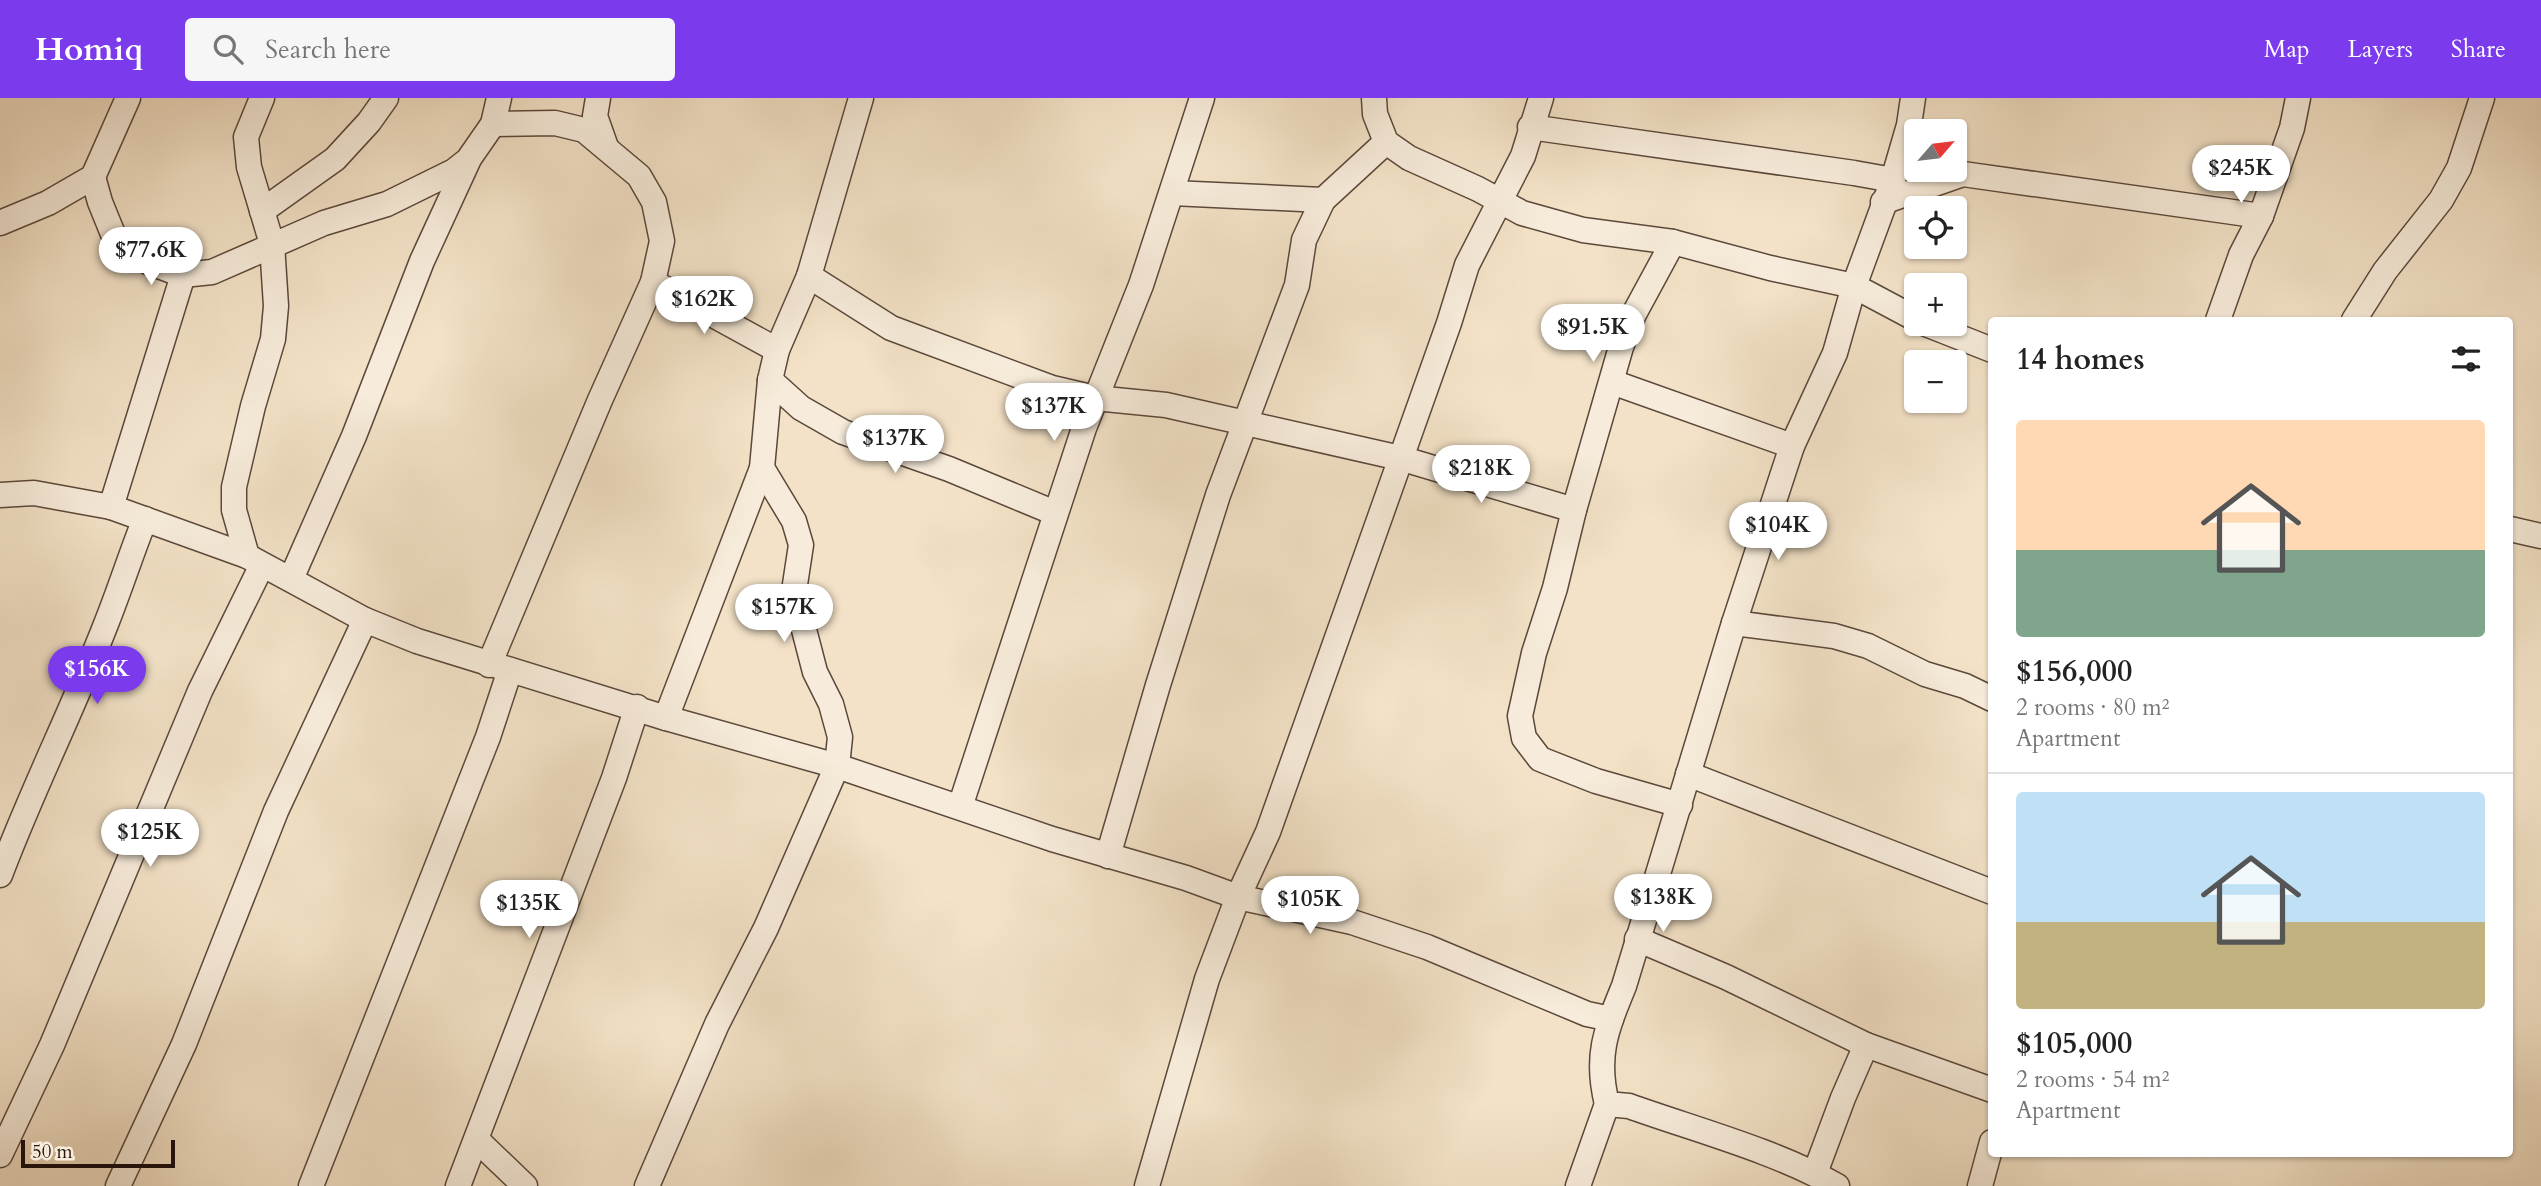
<!DOCTYPE html>
<html lang="en">
<head>
<meta charset="utf-8">
<style>
  :root { --surface:#fff; --page:#f6f6f6; --text:#222; --muted:#767676; --line:#e0e0e0; --accent:#7c3aed }
  body { margin:0; font-family:Cardo,serif; background:var(--page); color:var(--text); height:100vh; display:flex; flex-direction:column; font-size:26px; white-space:nowrap }
  * { box-sizing:border-box; margin:0 }
  p { font-size:23px; color:var(--muted) }
  .icon { flex:none; width:38px; height:38px; fill:none; stroke:currentColor; stroke-width:2; stroke-linecap:round; stroke-linejoin:round }
  .map { position:relative; flex:1; overflow:hidden }
  .sheet { position:absolute; left:1988px; top:219px; width:525px; height:840px; display:flex; flex-direction:column; background:var(--surface); border-radius:7px; box-shadow:0 2px 5px #0004 }
  .sheet>* { flex:none }
  .needle { width:46px; rotate:62deg }
  .fabs { position:absolute; left:1904px; top:21px; display:grid; gap:14px }
  .fabs a { display:grid; place-items:center; width:63px; height:63px; border-radius:7px; background:var(--surface); box-shadow:0 2px 5px #0004; font-size:35px }
  .scale { position:absolute; left:21px; bottom:18px; width:154px; box-sizing:border-box; padding-left:7px; border:4px solid #29150c; border-top:0; font-size:19px; line-height:24px; white-space:nowrap; color:#29150c; -webkit-text-stroke:5px #f7ecdb; paint-order:stroke }
  .price { position:absolute; translate:-50% -60px; padding:0 16px; border-radius:24px; background:#fff; color:#222; font-size:23px; line-height:46px; filter:drop-shadow(0 2px 4px #0008) }
  .price::after { content:''; position:absolute; left:50%; top:42px; width:21px; height:16px; margin-left:-10px; background:inherit; clip-path:polygon(0 0,100% 0,50% 100%) }
  .price.current { background:var(--accent); color:#fff }
  ul { padding:0; list-style:none }
  li { display:grid; align-content:center; gap:14px; height:371px; padding:0 28px }
  li+li { border-top:2px solid var(--line) }
  li span { display:grid; place-items:center; height:217px; border-radius:7px; color:#555 }
  li>.icon { margin-inline-start:auto }
  span .icon { width:126px; height:126px; fill:#fffc; stroke-width:1 }
  li b { font-size:30px }
  h2 { display:flex; justify-content:space-between; align-items:center; height:84px; padding:0 28px; font-size:30px }
  header { display:flex; align-items:center; gap:42px; box-sizing:border-box; height:98px; padding:0 35px; background:var(--accent); color:#fff }
  header strong { font-size:33px }
  nav { display:flex; gap:38px; margin-inline-start:auto; font-size:24px }
  .search { width:490px; height:63px; background:var(--page); display:flex; align-items:center; gap:18px; box-sizing:border-box; padding:0 24px; border-radius:7px; color:var(--muted); font-size:26px }
  .map>svg:first-child { display:block }
</style>
</head>
<body>
<header>
<strong>Homiq</strong>
<div class="search"><svg class="icon" aria-label="search" viewBox="0 0 24 24"><circle cx="10" cy="10" r="6"/><path d="M15 15l6 6"/></svg>Search here</div>
<nav><a>Map</a><a>Layers</a><a>Share</a></nav>
</header>
<div class="map">
<svg width="2541" height="1088" viewBox="0 0 2541 1088">
  <rect width="100%" height="100%" fill="#f3e2c7"/>
  <filter id="stains"><feTurbulence type="fractalNoise" baseFrequency=".00286" numOctaves="4"/><feColorMatrix values="0 0 0 0 .2 0 0 0 0 .09 0 0 0 0 .02 0 0 0 .5 -.17"/></filter>
  <radialGradient id="worn" r=".72"><stop offset=".6" stop-color="#630" stop-opacity="0"/><stop offset="1" stop-color="#630" stop-opacity=".3"/></radialGradient>
  <g fill="none" stroke-linecap="round" stroke-linejoin="round">
    <defs>
      <g id="street">
        <path d="M 598,0 L 595,18 L 606,49"/>
        <path d="M 1374,0 L 1375,16 L 1386,44 L 1409,60 L 1478,91 L 1522,115 L 1583,132 L 1673,144 L 1770,170 L 1854,188 L 1916,221"/>
        <path d="M 1530,29 L 1854,75 L 1893,82"/>
        <path d="M 1952,72 L 1963,76 L 2261,118"/>
        <path d="M 93,79 L 100,104 L 115,141 L 148,164 L 183,177 L 212,174 L 324,125 L 387,106 L 454,73 L 468,62 L 493,26 L 499,0"/>
        <path d="M 1172,95 L 1323,102"/>
        <path d="M 1883,104 L 1963,76"/>
        <path d="M 262,113 L 335,61 L 369,24 L 386,0"/>
        <path d="M 0,125 L 48,105 L 93,79 L 128,0"/>
        <path d="M 1673,144 L 1634,216 L 1621,249 L 1574,412 L 1555,490 L 1534,555 L 1520,618 L 1524,640 L 1540,661 L 1596,683 L 1680,707"/>
        <path d="M 809,178 L 891,230 L 1052,290 L 1095,300 L 1166,307 L 1400,360 L 1574,412"/>
        <path d="M 653,184 L 777,252"/>
        <path d="M 2218,222 L 2241,157 L 2261,118 L 2292,30 L 2298,0"/>
        <path d="M 2354,222 L 2385,173 L 2441,102 L 2459,70 L 2482,0"/>
        <path d="M 1926,226 L 1992,252"/>
        <path d="M 770,282 L 801,310 L 843,334 L 949,371 L 1055,415"/>
        <path d="M 1612,284 L 1792,348"/>
        <path d="M 0,397 L 34,395 L 111,409 L 247,458 L 365,522 L 417,543 L 666,620 L 837,668 L 1052,741 L 1186,780 L 1238,799 L 1352,824 L 1427,849 L 1587,916 L 1611,921"/>
        <path d="M 111,409 L 183,177"/>
        <path d="M 2510,431 L 2541,438"/>
        <path d="M 247,458 L 234,412 L 234,389 L 253,308 L 273,241 L 276,208 L 272,146 L 249,69 L 246,39 L 262,0"/>
        <path d="M 291,481 L 354,338 L 422,163 L 468,63"/>
        <path d="M 1734,525 L 1834,538 L 1868,548 L 1925,576 L 1965,588 L 1992,601"/>
        <path d="M 489,567 L 600,302 L 653,184 L 662,143 L 654,104 L 639,78 L 584,32 L 555,25 L 493,26"/>
        <path d="M 666,620 L 762,370"/>
        <path d="M 1688,676 L 1992,794"/>
        <path d="M 960,709 L 1084,330 L 1141,187 L 1202,0"/>
        <path d="M 1108,758 L 1158,587 L 1218,397 L 1297,187 L 1304,142 L 1323,102 L 1386,44"/>
        <path d="M 0,777 C 32,692 73,611 106,526 C 120,491 131,456 145,421"/>
        <path d="M 1637,841 L 1726,879 L 1866,947 L 1992,992"/>
        <path d="M 477,1042 L 525,1088"/>
        <path d="M 0,1057 L 52,947 L 200,593 L 262,467"/>
        <path d="M 1815,1075 L 1843,1000 L 1866,947"/>
        <path d="M 118,1088 L 184,946 L 276,713 L 365,522"/>
        <path d="M 311,1088 L 488,639 L 510,572"/>
        <path d="M 458,1088 L 614,680 L 637,609"/>
        <path d="M 647,1088 L 717,926 L 766,830 L 837,668 L 840,639 L 831,606 L 815,574 L 794,493 L 801,447 L 794,423 L 762,370 L 770,282 L 777,252 L 809,178 L 861,0"/>
        <path d="M 1147,1088 L 1207,881 L 1238,799 L 1268,734 L 1449,225 L 1467,167 L 1523,58 L 1541,0"/>
        <path d="M 1578,1088 L 1607,1006"/>
        <path d="M 1837,1088 C 1776,1053 1696,1032 1629,1008 L 1607,1006 C 1595,958 1606,932 1624,888 L 1734,525 L 1792,348 L 1835,255 L 1854,188 L 1893,82 L 1909,27 L 1913,0"/>
        <path d="M 1980,1088 L 1992,1044"/>
      </g>
    </defs>
    <!-- street casing -->
    <use href="#street" stroke="#5c483b" stroke-width="27"/>
    <!-- street -->
    <use href="#street" stroke="#f7ecdb" stroke-width="24"/>
  </g>
  <rect width="100%" height="100%" filter="url(#stains)"/>
  <rect width="100%" height="100%" fill="url(#worn)"/>
</svg>
<div class="fabs">
<a><svg class="needle" viewBox="-14 -14 28 28"><path d="M0-13l5 13h-10z" fill="#e53935"/><path d="M0 13l5-13h-10z" fill="#767676"/></svg></a>
<a><svg class="icon" aria-label="locate" viewBox="0 0 24 24"><circle cx="12" cy="12" r="6"/><path d="M12 2v4M12 18v4M2 12h4M18 12h4"/></svg></a>
<a>+</a>
<a>−</a>
</div>
<div class="scale">50 m</div>
<b class="price" style="left:2241px;top:107px">$245K</b>
<b class="price" style="left:151px;top:189px">$77.6K</b>
<b class="price" style="left:704px;top:238px">$162K</b>
<b class="price" style="left:1593px;top:266px">$91.5K</b>
<b class="price" style="left:1054px;top:345px">$137K</b>
<b class="price" style="left:895px;top:377px">$137K</b>
<b class="price" style="left:1481px;top:407px">$218K</b>
<b class="price" style="left:1778px;top:464px">$104K</b>
<b class="price" style="left:784px;top:546px">$157K</b>
<b class="price current" style="left:97px;top:608px">$156K</b>
<b class="price" style="left:150px;top:771px">$125K</b>
<b class="price" style="left:1663px;top:836px">$138K</b>
<b class="price" style="left:1310px;top:838px">$105K</b>
<b class="price" style="left:529px;top:842px">$135K</b>
<section class="sheet">
<h2>14 homes<svg class="icon" aria-label="filters" viewBox="0 0 24 24"><path d="M4 7h16M4 17h16"/><circle cx="9" cy="7" r="2"/><circle cx="15" cy="17" r="2"/></svg></h2>
<ul>
<li><span style="background:linear-gradient(#ffd9b3 60%,#7fa58c 0)"><svg class="icon" aria-label="home" viewBox="0 0 24 24"><path d="M3 11l9-7 9 7M6 9v11h12V9"/></svg></span><div><b>$156,000</b><p>2 rooms · 80 m²</p><p>Apartment</p></div></li>
<li><span style="background:linear-gradient(#bfe0f5 60%,#c2b280 0)"><svg class="icon" aria-label="home" viewBox="0 0 24 24"><path d="M3 11l9-7 9 7M6 9v11h12V9"/></svg></span><div><b>$105,000</b><p>2 rooms · 54 m²</p><p>Apartment</p></div></li>
</ul>
</section>
</div>
</body>
</html>
